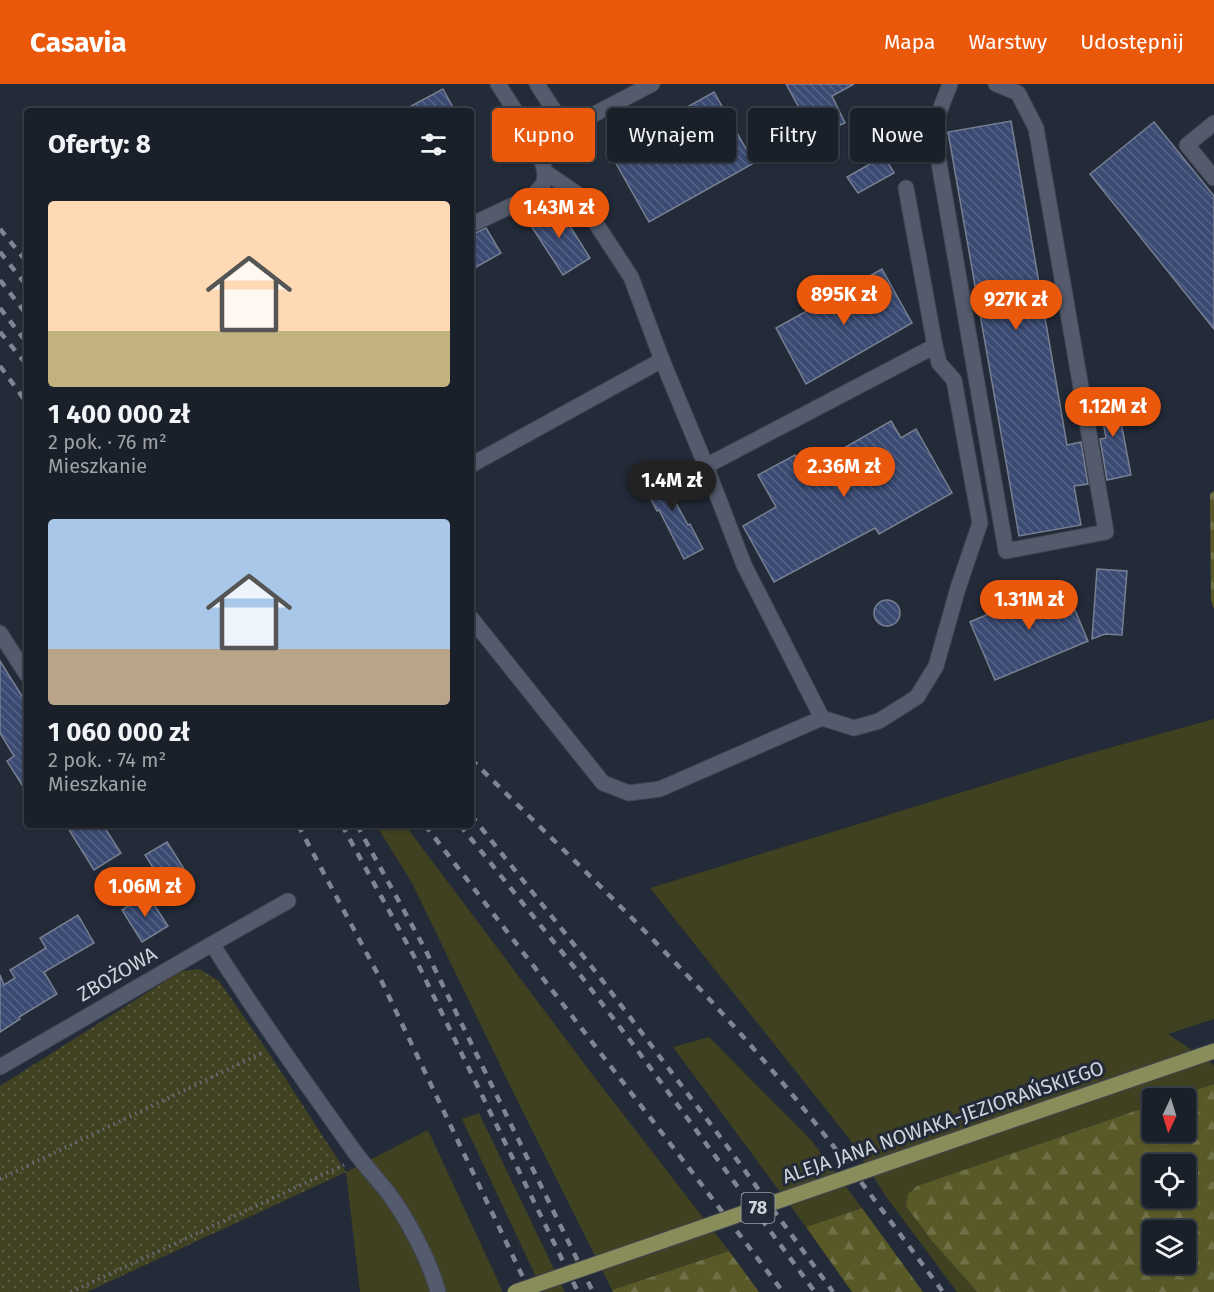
<!DOCTYPE html>
<html lang="pl">
<head>
<meta charset="utf-8">
<style>
  :root { --surface:#1a202a; --page:#272d36; --text:#f1f3f6; --muted:#9fa3a8; --line:#383e47; --accent:#ea580c }
  body { margin:0; font-family:"Fira Sans",sans-serif; background:var(--page); color:var(--text); height:100vh; display:flex; flex-direction:column; font-size:22px; white-space:nowrap }
  * { box-sizing:border-box; margin:0 }
  p { font-size:20px; color:var(--muted) }
  .icon { flex:none; width:33px; height:33px; fill:none; stroke:currentColor; stroke-width:2; stroke-linecap:round; stroke-linejoin:round }
  .map { position:relative; flex:1; overflow:hidden }
  .drawer { position:absolute; left:24px; top:24px; width:450px; height:720px; display:flex; flex-direction:column; background:var(--surface); border-radius:6px; box-shadow:0 2px 4px #0004,0 0 0 2px var(--line) }
  .drawer>* { flex:none }
  .guide { position:absolute; left:492px; top:24px; width:570px; height:54px; display:flex; gap:12px }
  .needle { width:39px; rotate:184deg }
  .tools { position:absolute; left:1142px; top:1004px; display:grid; gap:12px }
  .tools a { display:grid; place-items:center; width:54px; height:54px; border-radius:6px; background:var(--surface); box-shadow:0 2px 4px #0004,0 0 0 2px var(--line); font-size:30px }
  .price { position:absolute; translate:-50% -51px; padding:0 14px; border-radius:21px; background:var(--accent); color:#fff; font-size:20px; line-height:39px; filter:drop-shadow(0 2px 3px #0008) }
  .price::after { content:''; position:absolute; left:50%; top:36px; width:18px; height:14px; margin-left:-9px; background:inherit; clip-path:polygon(0 0,100% 0,50% 100%) }
  .price.selected { background:#222; color:#fff }
  ul { padding:0; list-style:none }
  li { display:grid; align-content:center; gap:12px; height:318px; padding:0 24px }
  li span { display:grid; place-items:center; height:186px; border-radius:6px; color:#555 }
  li>.icon { margin-inline-start:auto }
  span .icon { width:108px; height:108px; fill:#fffc; stroke-width:1 }
  li b { font-size:26px }
  h2 { display:flex; justify-content:space-between; align-items:center; height:72px; padding:0 24px; font-size:26px }
  .pill { padding:0 21px; border-radius:6px; background:var(--surface); box-shadow:0 2px 4px #0004,0 0 0 2px var(--line); font-size:21px; line-height:54px }
  .pill.selected { background:var(--accent); color:#fff }
  header { display:flex; align-items:center; gap:36px; box-sizing:border-box; height:84px; padding:0 30px; background:var(--accent); color:#fff }
  header strong { font-size:28px }
  nav { display:flex; gap:33px; margin-inline-start:auto; font-size:21px }
  .map>svg:first-child { display:block }
</style>
</head>
<body>
<header>
<strong>Casavia</strong>
<nav><a>Mapa</a><a>Warstwy</a><a>Udostępnij</a></nav>
</header>
<div class="map">
<svg width="1214" height="1208" viewBox="0 0 1214 1208">
  <defs>
    <pattern id="forest-firs" width="22" height="20" patternUnits="userSpaceOnUse" patternTransform="scale(1.5)"><rect width="22" height="20" fill="#585927"/><path d="M5 1l3.5 6h-7zM16 11l3.5 6h-7z" fill="#6f7046"/></pattern>
    <pattern id="park-dots" width="8" height="8" patternUnits="userSpaceOnUse" patternTransform="scale(1.5)"><rect width="8" height="8" fill="#404121"/><path d="M2 2h.1M6 6h.1" fill="none" stroke="#5b5c41" stroke-width="1.8" stroke-linecap="round"/></pattern>
    <pattern id="building-back-hatch" width="6" height="6" patternUnits="userSpaceOnUse" patternTransform="scale(1.5)"><rect width="6" height="6" fill="#3a4a73"/><path d="M-1 5l2 2M0 0l6 6M5-1l2 2" fill="none" stroke="#556386"/></pattern>
  </defs>
  <rect width="100%" height="100%" fill="#232a38"/>
  <!-- grass -->
  <g fill="#404121">
    <path d="M 1214,635 L 1214,935 L 1168,950 L 1214,981 L 1214,1000 L 1172,1014 L 1152,1014 L 1152,1021 L 917,1102 L 908,1110 L 932,1157 L 977,1208 L 957,1208 L 887,1114 L 848,1053 L 650,804 L 1073,674 Z"/>
    <path d="M 376,741 L 405,741 L 592,990 L 729,1167 L 612,1206 L 517,1016 L 412,799 Z"/>
    <path d="M 709,953 L 811,1056 L 862,1124 L 806,1143 L 673,963 Z"/>
    <path d="M 479,1029 L 565,1208 L 543,1208 L 462,1035 Z"/>
    <path d="M 428,1046 L 503,1208 L 360,1208 L 346,1088 Z"/>
  </g>
  <!-- forest -->
  <g fill="url(#forest-firs)" fill-rule="evenodd">
    <path d="M 1214,407 L 1214,525 L 1211,516 L 1210,410 Z"/>
    <path d="M 1214,1000 L 1214,1208 L 977,1208 L 932,1157 L 906,1122 L 908,1110 L 917,1102 L 1152,1021 L 1152,1047 L 1185,1047 L 1185,1014 L 1172,1014 ZM 1152,1080 L 1185,1080 L 1185,1113 L 1152,1113 ZM 1152,1146 L 1185,1146 L 1185,1179 L 1152,1179 Z"/>
    <path d="M 862,1124 L 923,1208 L 852,1208 L 806,1143 Z"/>
    <path d="M 729,1167 L 759,1208 L 613,1208 L 612,1206 Z"/>
  </g>
  <!-- park -->
  <path fill="url(#park-dots)" d="M 199,885 L 219,897 L 267,966 L 346,1088 L 87,1208 L 0,1208 L 0,1002 L 181,887 Z"/>
  <!-- building -->
  <g fill="url(#building-back-hatch)" stroke="#777f91" stroke-width="1.5">
    <path d="M 786,0 L 854,0 L 832,12 L 845,39 L 814,53 L 803,28 L 802,29 Z"/>
    <path d="M 443,5 L 455,27 L 402,27 Z"/>
    <path d="M 714,8 L 754,79 L 649,138 L 609,67 Z"/>
    <path d="M 1011,37 L 1067,361 L 1081,358 L 1088,400 L 1074,402 L 1081,441 L 1019,452 L 948,48 Z"/>
    <path d="M 1154,38 L 1214,112 L 1214,245 L 1090,90 Z"/>
    <path d="M 884,72 L 894,89 L 858,109 L 847,93 Z"/>
    <path d="M 556,120 L 590,174 L 563,191 L 528,137 Z"/>
    <path d="M 486,144 L 501,169 L 471,186 L 471,151 Z"/>
    <path d="M 882,185 L 912,239 L 806,300 L 776,244 Z"/>
    <path d="M 1115,306 L 1131,391 L 1107,396 L 1100,355 L 1106,354 L 1098,310 Z"/>
    <path d="M 891,337 L 901,354 L 916,345 L 952,409 L 879,450 L 875,444 L 774,498 L 743,442 L 776,423 L 758,391 L 795,371 L 804,387 Z"/>
    <path d="M 669,384 L 679,403 L 670,408 L 688,441 L 690,440 L 703,465 L 684,475 L 659,426 L 657,427 L 642,398 Z"/>
    <path d="M 1097,485 L 1127,487 L 1122,551 L 1105,550 L 1092,555 Z"/>
    <path d="M 1063,498 L 1088,557 L 995,596 L 970,538 Z"/>
    <circle cx="887" cy="529" r="13"/>
    <path d="M 0,577 L 27,620 L 27,709 L 7,677 L 14,672 L 0,649 Z"/>
    <path d="M 66,741 L 103,741 L 121,769 L 94,786 Z"/>
    <path d="M 167,758 L 191,796 L 170,810 L 145,771 Z"/>
    <path d="M 147,810 L 168,842 L 142,858 L 122,826 Z"/>
    <path d="M 78,831 L 94,859 L 44,888 L 57,910 L 19,933 L 20,935 L 0,948 L 0,891 L 4,901 L 15,894 L 10,886 L 46,864 L 40,854 Z"/>
  </g>
  <g fill="none" stroke-linecap="round" stroke-linejoin="round">
    <defs>
      <g id="minor">
        <path d="M 537,0 L 566,45 L 652,0"/>
        <path d="M 950,0 L 933,44 L 1006,467 L 1106,448 L 1036,44 L 1018,9 L 996,0"/>
        <path d="M 1214,39 L 1187,61 L 1214,94"/>
        <path d="M 906,104 L 935,262"/>
        <path d="M 471,141 L 534,111 L 544,99 L 545,88 L 538,62 L 498,0"/>
        <path d="M 471,381 L 662,276"/>
        <path d="M 706,382 L 935,262 L 939,279 L 954,296 L 980,439 L 958,504 L 936,582 L 917,613 L 879,637 L 854,644 L 822,634"/>
        <path d="M 471,534 L 603,699 L 629,709 L 660,705 L 822,634 L 744,481 L 706,382 L 662,276 L 631,193 L 576,109 L 545,88"/>
        <path d="M 0,549 L 27,591"/>
        <path d="M 212,860 C 255,928 302,994 349,1060 C 361,1078 376,1093 389,1110 C 408,1136 430,1177 438,1208"/>
        <path d="M 0,983 L 212,860 L 288,817"/>
      </g>
      <path id="major" d="M 1001,1040 L 1214,967"/>
    </defs>
    <!-- minor casing -->
    <use href="#minor" stroke="#404451" stroke-width="17"/>
    <!-- major casing -->
    <use href="#major" stroke="#404451" stroke-width="17"/>
    <!-- path -->
    <g stroke="#696f7b" stroke-width="4" stroke-dasharray="1.5 4.5" stroke-linecap="butt">
      <path d="M 0,1095 L 264,968"/>
      <path d="M 71,1208 L 344,1081"/>
    </g>
    <!-- minor -->
    <use href="#minor" stroke="#545b6c" stroke-width="15"/>
    <!-- major -->
    <use href="#major" stroke="#898d59" stroke-width="15"/>
    <!-- rail -->
    <g stroke="#7f8591" stroke-width="4.5" stroke-dasharray="8 8" stroke-linecap="butt">
      <path d="M 0,145 L 27,178"/>
      <path d="M 0,168 L 27,202"/>
      <path d="M 0,196 L 27,231"/>
      <path d="M 0,224 L 27,259"/>
      <path d="M 0,248 L 27,281"/>
      <path d="M 0,282 L 27,319"/>
      <path d="M 471,675 C 561,764 654,852 738,947 C 812,1030 877,1119 943,1208"/>
      <path d="M 471,731 L 599,892 L 724,1058 L 833,1208"/>
      <path d="M 298,741 L 382,898 L 530,1208"/>
      <path d="M 342,741 L 416,876 L 578,1208"/>
      <path d="M 357,741 L 425,865 L 593,1208"/>
      <path d="M 425,741 L 692,1088 L 783,1208"/>
      <path d="M 460,741 L 578,888 L 635,963 L 815,1208"/>
    </g>
    <defs>
      <path id="major-bridge" d="M 515,1208 L 1001,1040"/>
    </defs>
    <!-- major-bridge casing -->
    <use href="#major-bridge" stroke="#404451" stroke-width="17" stroke-linecap="butt"/>
    <!-- major-bridge -->
    <use href="#major-bridge" stroke="#898d59" stroke-width="15"/>
  </g>
  <g text-anchor="middle" dominant-baseline="central" stroke-width="6" stroke-linejoin="round" paint-order="stroke">
    <!-- shield labels -->
    <rect fill="#232a38" stroke="#9ca1ac" stroke-width="1.5" x="741.5" y="1109" width="33" height="30" rx="4.5"/>
    <g font-size="18" font-weight="bold" fill="#d0d4de">
      <text x="758" y="1124">78</text>
    </g>
    <!-- street labels -->
    <g font-size="20" fill="#d0d4de" stroke="#232a38">
      <text transform="translate(117 890) rotate(-30)">ZBOŻOWA</text>
      <text transform="translate(943 1038) rotate(-19)">ALEJA JANA NOWAKA-JEZIORAŃSKIEGO</text>
    </g>
  </g>
</svg>
<div class="tools">
<a><svg class="needle" viewBox="-14 -14 28 28"><path d="M0-13l5 13h-10z" fill="#e53935"/><path d="M0 13l5-13h-10z" fill="#9fa3a8"/></svg></a>
<a><svg class="icon" aria-label="locate" viewBox="0 0 24 24"><circle cx="12" cy="12" r="6"/><path d="M12 2v4M12 18v4M2 12h4M18 12h4"/></svg></a>
<a><svg class="icon" aria-label="layers" viewBox="0 0 24 24"><path d="M12 4l9 5-9 5-9-5zM3 14l9 5 9-5"/></svg></a>
</div>
<b class="price" style="left:559px;top:155px">1.43M zł</b>
<b class="price" style="left:844px;top:242px">895K zł</b>
<b class="price" style="left:1016px;top:247px">927K zł</b>
<b class="price" style="left:1113px;top:354px">1.12M zł</b>
<b class="price" style="left:844px;top:414px">2.36M zł</b>
<b class="price selected" style="left:672px;top:428px">1.4M zł</b>
<b class="price" style="left:1029px;top:547px">1.31M zł</b>
<b class="price" style="left:145px;top:834px">1.06M zł</b>
<div class="guide">
<a class="pill selected">Kupno</a>
<a class="pill">Wynajem</a>
<a class="pill">Filtry</a>
<a class="pill">Nowe</a>
</div>
<section class="drawer">
<h2>Oferty: 8<svg class="icon" aria-label="filters" viewBox="0 0 24 24"><path d="M4 7h16M4 17h16"/><circle cx="9" cy="7" r="2"/><circle cx="15" cy="17" r="2"/></svg></h2>
<ul>
<li><span style="background:linear-gradient(#ffd9b3 70%,#c2b280 0)"><svg class="icon" aria-label="home" viewBox="0 0 24 24"><path d="M3 11l9-7 9 7M6 9v11h12V9"/></svg></span><div><b>1 400 000 zł</b><p>2 pok. · 76 m²</p><p>Mieszkanie</p></div></li>
<li><span style="background:linear-gradient(#a9c7e8 70%,#b9a48a 0)"><svg class="icon" aria-label="home" viewBox="0 0 24 24"><path d="M3 11l9-7 9 7M6 9v11h12V9"/></svg></span><div><b>1 060 000 zł</b><p>2 pok. · 74 m²</p><p>Mieszkanie</p></div></li>
</ul>
</section>
</div>
</body>
</html>
